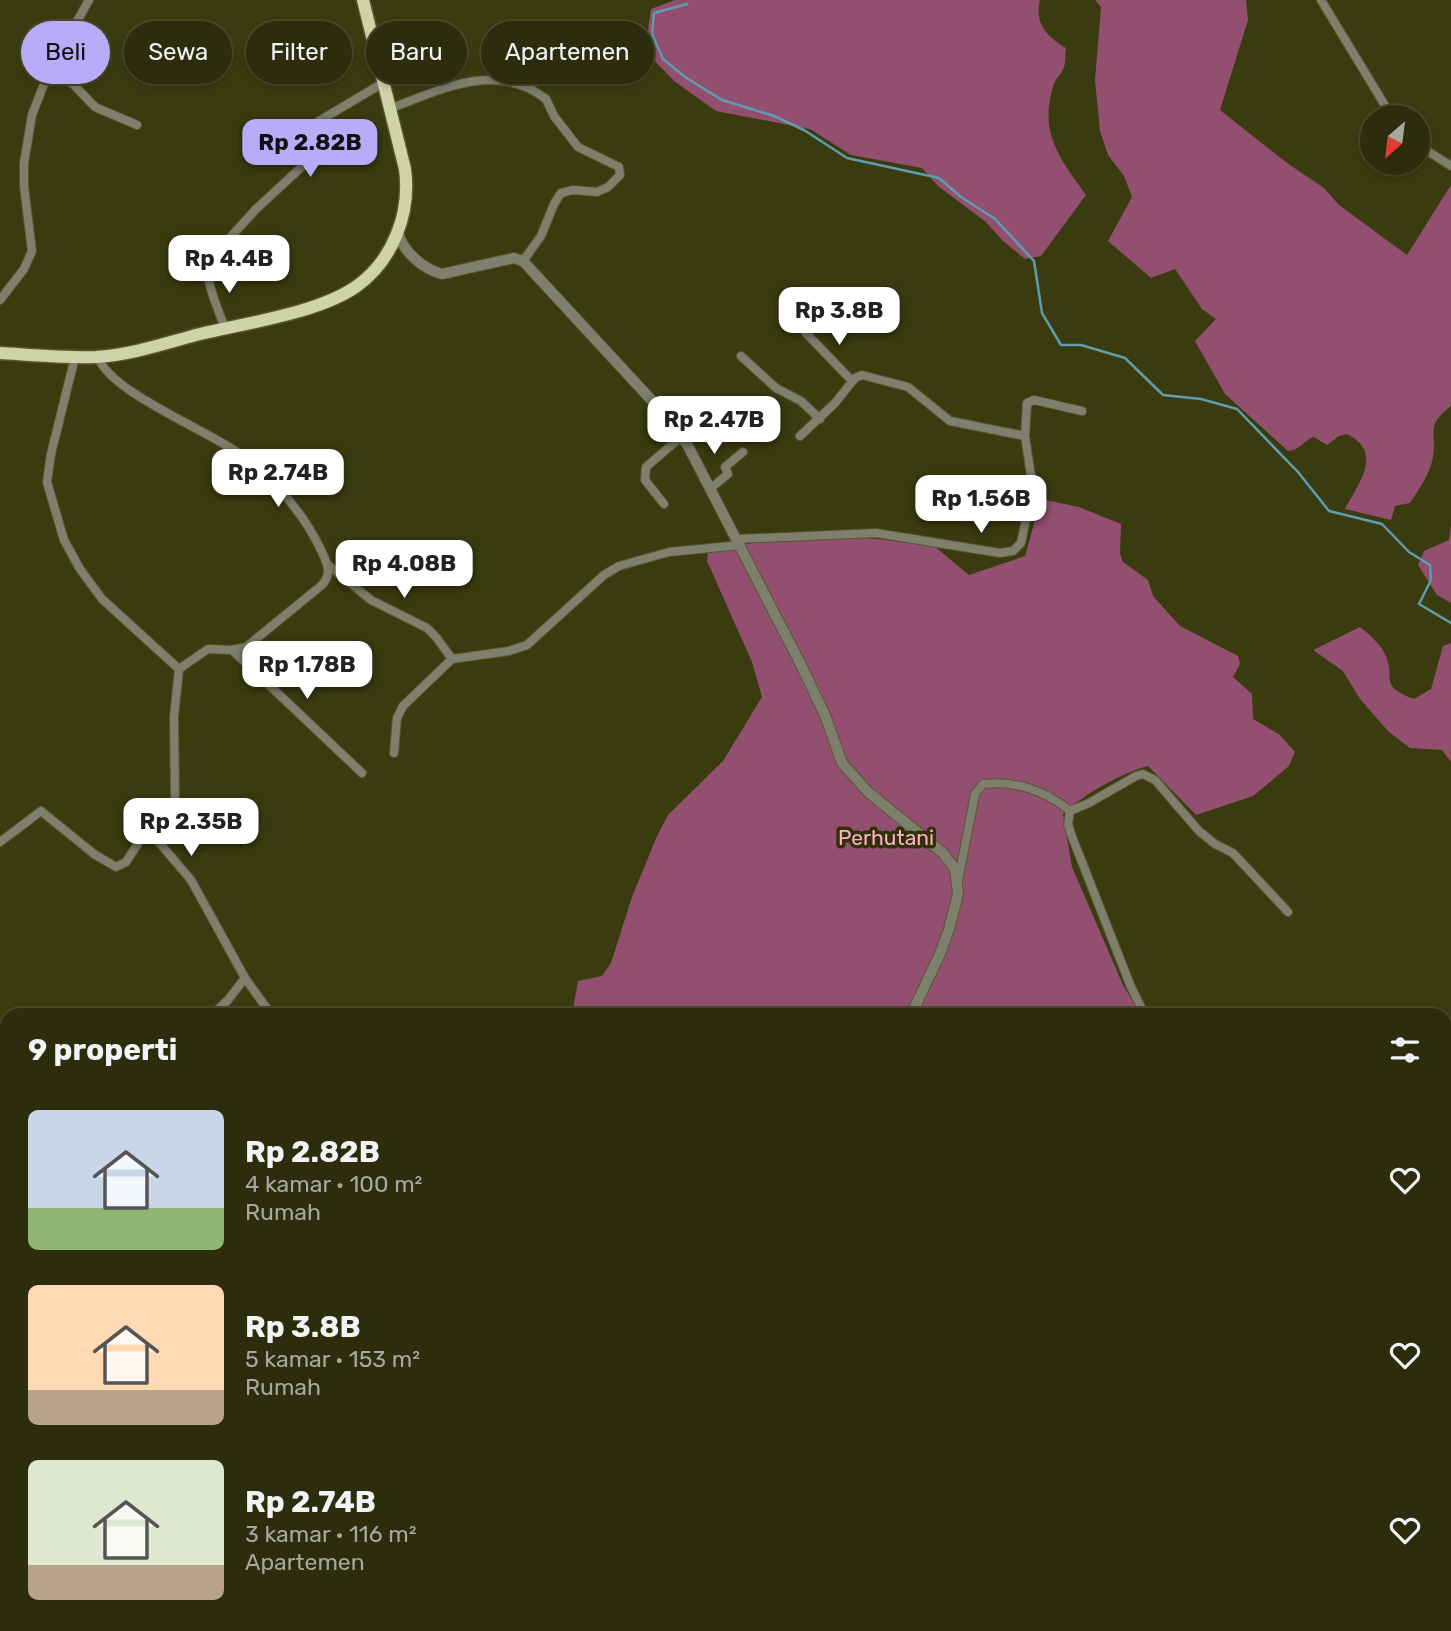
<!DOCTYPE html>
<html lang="id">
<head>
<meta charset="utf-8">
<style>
  :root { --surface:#2c2d0c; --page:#343515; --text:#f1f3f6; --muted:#a6a89d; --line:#48492d; --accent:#b8abf7 }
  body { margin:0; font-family:Rubik,sans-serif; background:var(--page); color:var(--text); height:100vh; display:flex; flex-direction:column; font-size:26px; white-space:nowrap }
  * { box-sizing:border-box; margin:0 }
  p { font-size:23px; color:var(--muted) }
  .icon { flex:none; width:38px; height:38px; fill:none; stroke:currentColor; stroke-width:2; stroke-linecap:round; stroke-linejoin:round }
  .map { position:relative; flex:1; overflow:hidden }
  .side { position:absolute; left:0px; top:1008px; width:1452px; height:623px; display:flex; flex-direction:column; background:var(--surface); border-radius:21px 21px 0 0; box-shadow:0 4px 10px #0003,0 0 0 2px var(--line) }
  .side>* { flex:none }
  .top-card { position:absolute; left:21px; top:21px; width:700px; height:63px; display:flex; gap:14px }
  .needle { width:46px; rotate:208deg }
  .buttons { position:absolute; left:1360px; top:105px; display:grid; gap:14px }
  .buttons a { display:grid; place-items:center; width:70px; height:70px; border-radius:50%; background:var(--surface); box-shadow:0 4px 10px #0003,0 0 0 2px var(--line); font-size:35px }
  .price { position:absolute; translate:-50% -60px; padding:0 16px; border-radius:14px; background:#fff; color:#222; font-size:23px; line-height:46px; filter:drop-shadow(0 2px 4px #0008) }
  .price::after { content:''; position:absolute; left:50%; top:42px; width:21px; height:16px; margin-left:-10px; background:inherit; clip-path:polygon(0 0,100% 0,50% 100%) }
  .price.current { background:var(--accent); color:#111 }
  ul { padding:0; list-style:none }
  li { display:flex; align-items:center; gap:21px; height:175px; padding:0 28px }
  li span { display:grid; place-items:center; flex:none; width:196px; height:140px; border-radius:10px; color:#555 }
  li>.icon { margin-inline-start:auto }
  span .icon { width:84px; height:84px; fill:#fffc; stroke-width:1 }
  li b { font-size:30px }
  h2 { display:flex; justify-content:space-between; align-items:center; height:84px; padding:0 28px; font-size:30px }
  .tag { padding:0 24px; border-radius:32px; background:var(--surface); box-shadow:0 4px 10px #0003,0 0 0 2px var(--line); font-size:24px; line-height:63px }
  .tag.current { background:var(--accent); color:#111 }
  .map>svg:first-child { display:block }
</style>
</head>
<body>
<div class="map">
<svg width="1451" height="1631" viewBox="0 0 1451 1631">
  <rect width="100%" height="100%" fill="#3a3c10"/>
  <!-- forest -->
  <g fill="#934f6f">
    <path d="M 675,0 L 1040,0 C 1034,23 1047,37 1066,48 C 1065,55 1066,64 1063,70 C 1060,75 1056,78 1054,84 C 1038,131 1059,158 1086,195 L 1041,256 L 1025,259 L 1002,240 L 986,222 L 938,186 L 922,168 L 851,155 L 810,129 L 716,111 L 674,81 L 645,51 L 651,9 Z"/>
    <path d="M 1095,0 L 1246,0 L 1248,20 L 1220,110 L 1287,163 L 1324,188 L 1339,205 L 1407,255 L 1451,185 L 1451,406 C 1425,427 1437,429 1433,457 C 1430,474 1419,489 1410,503 L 1395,506 L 1391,520 L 1345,509 C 1359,482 1384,453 1347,434 L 1339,436 L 1327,445 L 1314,437 C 1302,441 1301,450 1288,451 L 1225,394 L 1195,341 L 1216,319 L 1202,309 L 1175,269 L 1151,278 L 1108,241 L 1132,197 L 1124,176 L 1108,155 L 1100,131 L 1095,80 L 1101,7 Z"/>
    <path d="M 1041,499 L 1079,507 L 1121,524 L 1120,554 L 1123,562 L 1148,580 L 1153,596 L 1180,626 L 1238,656 L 1240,664 L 1233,677 L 1252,694 L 1253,719 L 1280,735 L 1295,752 L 1289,766 L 1253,796 L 1196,815 L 1148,766 C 1121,773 1083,795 1063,814 L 1072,867 L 1123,985 L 1141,1015 L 572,1015 L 578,981 L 602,976 L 611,963 L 632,897 L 657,836 L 668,815 L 723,761 L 762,697 L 752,662 L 707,561 L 708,552 L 762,541 L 859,537 L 934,546 L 969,575 L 1025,556 Z"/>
    <path d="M 1451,525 L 1451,603 L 1437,595 L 1418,565 L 1424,551 L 1449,540 Z"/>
    <path d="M 1360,627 C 1369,634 1378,642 1384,652 C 1398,678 1376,685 1414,699 L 1431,689 L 1443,646 L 1451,643 L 1451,762 L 1442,750 L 1410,748 L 1388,731 L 1360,699 L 1343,671 L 1313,650 Z"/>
    <path d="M 1446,1243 L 1451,1244 L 1451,1480 L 1446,1477 Z"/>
    <path d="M 63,1624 L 373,1624 L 370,1631 L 63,1631 Z"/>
    <path d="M 404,1624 L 500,1624 L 495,1631 L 405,1631 Z"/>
    <path d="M 682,1624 L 869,1624 L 863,1631 L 695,1631 Z"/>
  </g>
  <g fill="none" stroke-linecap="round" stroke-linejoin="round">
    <!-- stream -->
    <path stroke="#5e9caf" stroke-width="2.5" d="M 687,4 L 654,13 L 652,34 L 663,59 L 685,77 L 722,100 L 774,116 L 804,130 L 847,158 L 939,178 L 961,197 L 995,219 L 1034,261 L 1042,313 L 1061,345 L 1081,345 L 1125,358 L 1163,395 L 1201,399 L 1237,409 L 1298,472 L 1329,511 L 1382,524 L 1409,552 L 1430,565 L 1431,580 L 1419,604 L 1451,623"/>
    <defs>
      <g id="minor">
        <path d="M 1321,0 L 1392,117"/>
        <path d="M 49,71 L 73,84 L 95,107 L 137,125"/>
        <path d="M 389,109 C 440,90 496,60 546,99 L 554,116 L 578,147 L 619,167 L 620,175 L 608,187 L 597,192 L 573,190 L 561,193 L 554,204 L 541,236 L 523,261"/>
        <path d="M 1418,145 L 1451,166"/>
        <path d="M 0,300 L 24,269 L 32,251 L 24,186 L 24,163 L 32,115 L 49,71 L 89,0"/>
        <path d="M 225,328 C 219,312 204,278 208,262 L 256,209 L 320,150 L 323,143 L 317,131 L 319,121 L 383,83"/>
        <path d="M 805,332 L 852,381"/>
        <path d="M 741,356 L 776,388 L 801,401 L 820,419"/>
        <path d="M 75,357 L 51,454 L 47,482 L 64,540 L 80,569 L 102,599 L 179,669"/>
        <path d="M 98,357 C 110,392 207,430 238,453 C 272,478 300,508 319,546 C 325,559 334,572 322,585 L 246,647 L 232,650 L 208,649 L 179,669 L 174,717 L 175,798 L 169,813 L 159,826 L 157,840 L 191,880 L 245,978 L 228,1000 L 212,1015"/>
        <path d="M 800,436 L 835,403 L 855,378 L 862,375 L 908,387 L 950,421 L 1025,436"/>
        <path d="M 711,488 L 728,474 L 725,467 L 743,452"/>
        <path d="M 664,504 L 645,480 L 646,467 L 681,437"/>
        <path d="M 738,539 L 876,533 L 1000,553 L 1013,551 L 1021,543 L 1031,496 L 1031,476 L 1025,436 L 1027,403 L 1034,400 L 1082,411"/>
        <path d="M 328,565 L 371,600 L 427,628 L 436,637 L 452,659"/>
        <path d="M 232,650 L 362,773"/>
        <path d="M 394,753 L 397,718 L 403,706 L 452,659 L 509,651 L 527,645 L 604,575 L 619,566 L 669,552 L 741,545"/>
        <path d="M 1070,811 L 1068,824 L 1071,834 L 1131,987 L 1145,1015"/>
        <path d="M 0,842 L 41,811 L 94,854 L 116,867 L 126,862 L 148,828 L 159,826"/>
        <path d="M 958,881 L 975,794 L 983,784 C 1015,780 1046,791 1070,811 L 1089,803 L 1136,776 L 1143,774 L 1155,780 L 1199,831 L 1215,844 L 1233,853 L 1288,912"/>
        <path d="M 245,978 L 268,1010"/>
        <path d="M 1446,1190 L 1451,1185"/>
        <path d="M 1446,1342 L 1451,1346"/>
        <path d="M 1383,1624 L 1387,1631"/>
        <path d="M 1151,1631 L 1158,1624"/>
      </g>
      <g id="tertiary">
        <path d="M 398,232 C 402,251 423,269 442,274 L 514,258 L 523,261 L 668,418 L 688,446 L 799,661 L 825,715 L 842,763 L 868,792 L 943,853 L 955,869 L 958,894 L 949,929 L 940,954 L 911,1015"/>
        <path d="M 1096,1624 L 1101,1631"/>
        <path d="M 506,1631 L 510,1624"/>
      </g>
      <path id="trunk" d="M 0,353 C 32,355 64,358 96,357 C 131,355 166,343 200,334 C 246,323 319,313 357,286 C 393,260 411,213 405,169 L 363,0"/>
    </defs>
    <!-- minor casing -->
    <use href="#minor" stroke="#56582f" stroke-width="10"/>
    <!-- tertiary casing -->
    <use href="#tertiary" stroke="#56582f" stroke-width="12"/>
    <!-- trunk casing -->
    <use href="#trunk" stroke="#56582f" stroke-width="15"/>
    <!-- minor -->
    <use href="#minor" stroke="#7e7f6c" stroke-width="8"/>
    <!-- tertiary -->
    <use href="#tertiary" stroke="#7e7f6c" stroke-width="10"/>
    <!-- trunk -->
    <use href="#trunk" stroke="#ced3a8" stroke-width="12"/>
  </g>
  <g text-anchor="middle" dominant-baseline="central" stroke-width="7" stroke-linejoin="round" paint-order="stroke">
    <!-- park labels -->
    <g font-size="21" fill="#ffaed1" stroke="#303104">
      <text x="886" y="837">Perhutani</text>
    </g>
  </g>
</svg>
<div class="buttons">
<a><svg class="needle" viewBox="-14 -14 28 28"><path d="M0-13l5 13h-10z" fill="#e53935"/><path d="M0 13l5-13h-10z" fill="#a6a89d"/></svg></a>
</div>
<b class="price current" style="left:310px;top:179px">Rp 2.82B</b>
<b class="price" style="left:229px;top:295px">Rp 4.4B</b>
<b class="price" style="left:839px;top:347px">Rp 3.8B</b>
<b class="price" style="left:714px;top:456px">Rp 2.47B</b>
<b class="price" style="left:278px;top:509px">Rp 2.74B</b>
<b class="price" style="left:981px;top:535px">Rp 1.56B</b>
<b class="price" style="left:404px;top:600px">Rp 4.08B</b>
<b class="price" style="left:307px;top:701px">Rp 1.78B</b>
<b class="price" style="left:191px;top:858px">Rp 2.35B</b>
<div class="top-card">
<a class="tag current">Beli</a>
<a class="tag">Sewa</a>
<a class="tag">Filter</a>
<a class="tag">Baru</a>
<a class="tag">Apartemen</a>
</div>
<section class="side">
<h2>9 properti<svg class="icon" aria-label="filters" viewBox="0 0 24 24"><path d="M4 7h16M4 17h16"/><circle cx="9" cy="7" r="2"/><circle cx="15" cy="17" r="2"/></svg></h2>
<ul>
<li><span style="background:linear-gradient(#c9d6e8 70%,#8fb573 0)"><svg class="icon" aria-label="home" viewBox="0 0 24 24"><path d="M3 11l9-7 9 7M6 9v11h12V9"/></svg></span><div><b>Rp 2.82B</b><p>4 kamar · 100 m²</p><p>Rumah</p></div><svg class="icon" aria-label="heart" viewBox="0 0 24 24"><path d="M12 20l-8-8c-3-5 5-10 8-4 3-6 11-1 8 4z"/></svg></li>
<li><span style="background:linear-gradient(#ffd9b3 75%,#b9a48a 0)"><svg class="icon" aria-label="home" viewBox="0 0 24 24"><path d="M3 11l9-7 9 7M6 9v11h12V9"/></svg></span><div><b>Rp 3.8B</b><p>5 kamar · 153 m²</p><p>Rumah</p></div><svg class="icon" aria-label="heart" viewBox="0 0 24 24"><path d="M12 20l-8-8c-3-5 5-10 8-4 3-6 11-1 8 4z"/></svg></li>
<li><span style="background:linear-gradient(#dfe7d0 75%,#b9a48a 0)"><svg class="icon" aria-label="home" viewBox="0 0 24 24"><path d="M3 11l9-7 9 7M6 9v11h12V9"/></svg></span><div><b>Rp 2.74B</b><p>3 kamar · 116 m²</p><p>Apartemen</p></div><svg class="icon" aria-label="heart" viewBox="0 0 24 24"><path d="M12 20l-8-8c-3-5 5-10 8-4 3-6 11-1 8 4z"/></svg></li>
</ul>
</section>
</div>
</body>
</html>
